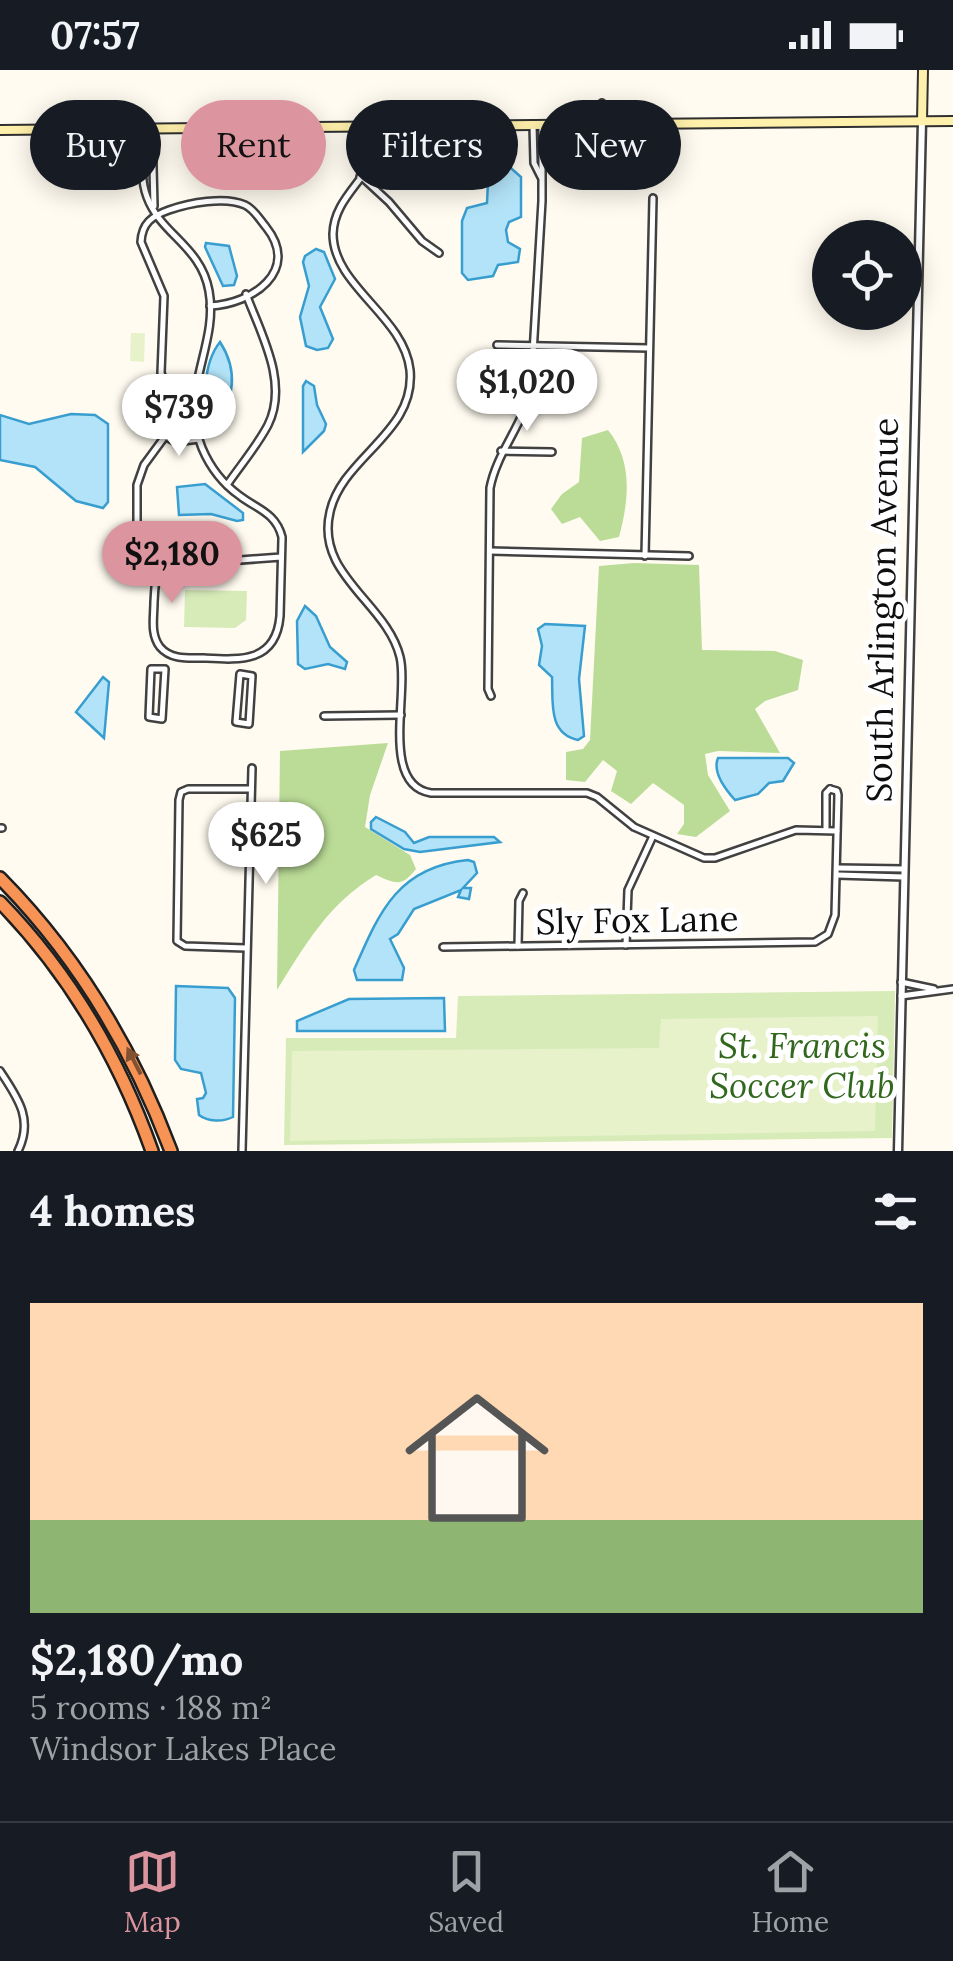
<!DOCTYPE html>
<html lang="en">
<head>
<meta charset="utf-8">
<style>
  :root { --surface:#171b24; --page:#20242c; --text:#f1f3f6; --muted:#9ea1a6; --line:#363941; --accent:#dc959f }
  body { margin:0; font-family:Lora,serif; background:var(--page); color:var(--text); height:100vh; display:flex; flex-direction:column; font-size:38px; white-space:nowrap }
  * { box-sizing:border-box; margin:0 }
  p { font-size:32px; color:var(--muted) }
  .icon { flex:none; width:55px; height:55px; fill:none; stroke:currentColor; stroke-width:2; stroke-linecap:round; stroke-linejoin:round }
  .map { position:relative; height:1081px; overflow:hidden }
  .panel { display:flex; flex-direction:column; background:var(--surface); flex:1 }
  .panel>* { flex:none }
  .guide { position:absolute; left:30px; top:30px; width:895px; height:90px; display:flex; gap:20px }
  .controls { position:absolute; left:812px; top:150px; display:grid; gap:20px }
  .controls a { display:grid; place-items:center; width:110px; height:110px; border-radius:50%; background:var(--surface); box-shadow:0 5px 25px #0003; font-size:50px }
  .price { position:absolute; translate:-50% -85px; padding:0 22px; border-radius:35px; background:#fff; color:#222; font-size:32px; line-height:65px; filter:drop-shadow(0 2px 5px #0008) }
  .price::after { content:''; position:absolute; left:50%; top:60px; width:30px; height:22px; margin-left:-15px; background:inherit; clip-path:polygon(0 0,100% 0,50% 100%) }
  .price.on { background:var(--accent); color:#111 }
  ul { padding:0; list-style:none }
  li { display:grid; align-content:center; gap:20px; height:530px; padding:0 30px }
  li+li { border-top:2px solid var(--line) }
  li span { display:grid; place-items:center; height:310px; border-radius:0px; color:#555 }
  li>.icon { margin-inline-start:auto }
  span .icon { width:180px; height:180px; fill:#fffc; stroke-width:1 }
  li b { font-size:42px }
  h2 { display:flex; justify-content:space-between; align-items:center; height:120px; padding:0 30px; font-size:42px }
  .tag { padding:0 35px; border-radius:45px; background:var(--surface); box-shadow:0 5px 25px #0003; font-size:35px; line-height:90px }
  .tag.on { background:var(--accent); color:#111 }
  .status { display:flex; justify-content:space-between; align-items:center; height:70px; padding:0 50px; background:var(--surface); direction:ltr }
  .status svg { height:28px; fill:currentColor }
  .dock { display:flex; justify-content:space-around; align-items:center; height:140px; border-top:2px solid var(--line); background:var(--surface); font-size:28px; color:var(--muted) }
  .dock a { display:grid; justify-items:center; gap:5px }
  .dock .on { color:var(--accent) }
  .map>svg:first-child { display:block }
</style>
</head>
<body>
<div class="status"><b>07:57</b><svg viewBox="0 0 49 12"><path d="M0 12V9h3v3zM5 12V6h3v6zM10 12V3h3v9zM15 12V0h3v12zM26 1h20v11H26zM47 4h2v5h-2z"/></svg></div>
<div class="map">
<svg width="953" height="1081" viewBox="0 0 953 1081">
  <rect width="100%" height="100%" fill="#fffbf0"/>
  <!-- green -->
  <g fill="#d6ebb8">
    <path d="M 185,520 L 247,521 L 246,550 L 235,558 L 184,557 Z"/>
    <path d="M 895,921 L 892,1068 L 284,1075 L 286,968 L 456,968 L 458,926 Z"/>
  </g>
  <!-- forest -->
  <g fill="#bbdc97">
    <path d="M 608,360 C 633,391 629,430 619,467 L 600,471 L 580,447 L 562,454 L 551,439 L 562,424 L 579,412 L 582,368 Z"/>
    <path d="M 634,493 L 699,495 L 702,580 L 775,581 L 803,590 L 798,620 L 765,631 L 755,639 L 780,683 L 718,681 L 705,684 L 708,705 L 730,741 L 696,767 L 677,764 L 684,754 L 684,735 L 653,713 L 631,734 L 611,721 L 617,701 L 603,690 L 585,712 L 566,710 L 566,682 L 583,679 L 590,670 L 599,496 Z"/>
    <path d="M 388,673 L 370,725 L 365,757 L 410,785 L 416,799 C 402,817 396,814 376,805 C 329,833 305,875 277,920 L 280,681 Z"/>
  </g>
  <!-- pitch -->
  <g fill="#e7f2ca">
    <path d="M 131,263 L 145,263 L 144,292 L 130,291 Z"/>
    <path d="M 878,946 L 875,1061 L 290,1071 L 292,981 L 659,978 L 661,949 Z"/>
  </g>
  <!-- water -->
  <g fill="#b3e3f8" stroke="#389ed0" stroke-width="2.5">
    <path d="M 495,84 L 521,107 L 521,147 L 509,152 L 506,160 L 508,172 L 520,179 L 518,192 L 498,195 L 493,206 L 468,210 L 462,203 L 462,151 L 467,138 L 487,133 L 489,90 Z"/>
    <path d="M 206,173 L 229,176 L 237,206 L 234,215 L 223,216 L 205,177 Z"/>
    <path d="M 316,179 L 324,182 L 335,209 L 320,237 L 333,269 L 328,278 L 317,280 L 306,276 L 300,247 L 309,216 L 303,192 L 305,186 Z"/>
    <path d="M 220,272 C 240,303 233,333 212,360 C 201,337 203,293 220,272 Z"/>
    <path d="M 306,311 L 314,316 L 317,335 L 326,354 L 324,361 L 303,382 L 303,316 Z"/>
    <path d="M 71,344 L 95,345 L 108,354 L 108,432 L 103,438 L 76,431 L 35,397 L 0,390 L 0,345 L 29,354 Z"/>
    <path d="M 205,414 L 243,443 L 243,450 L 237,451 L 211,444 L 179,445 L 177,417 Z"/>
    <path d="M 305,536 L 316,546 L 330,577 L 347,592 L 345,599 L 328,594 L 305,599 L 298,594 L 297,551 Z"/>
    <path d="M 545,554 L 585,556 L 579,609 L 584,666 L 578,670 C 548,664 553,632 552,607 L 539,595 L 542,576 L 538,559 Z"/>
    <path d="M 103,607 L 109,612 L 104,668 L 76,642 Z"/>
    <path d="M 718,688 L 788,688 L 794,693 L 783,711 L 769,713 L 758,724 L 735,730 C 726,720 712,702 718,688 Z"/>
    <path d="M 376,747 L 405,762 L 414,773 L 429,767 L 494,767 L 500,772 L 420,782 L 404,779 L 371,759 L 371,752 Z"/>
    <path d="M 468,790 L 474,792 L 477,803 L 463,818 L 471,818 L 469,829 L 458,827 L 461,820 L 414,839 L 398,864 L 390,869 L 404,898 L 402,910 L 357,910 L 354,900 C 379,843 397,797 468,790 Z"/>
    <path d="M 176,916 L 228,918 L 235,928 L 233,1047 C 223,1052 208,1052 199,1045 L 197,1029 L 203,1028 L 206,1023 L 201,1003 L 181,999 L 175,990 Z"/>
    <path d="M 444,928 L 445,961 L 297,961 L 297,951 L 349,929 Z"/>
  </g>
  <g fill="none" stroke-linecap="round" stroke-linejoin="round">
    <defs>
      <g id="minor">
        <path d="M 601,54 L 602,33"/>
        <path d="M 533,55 L 534,93 L 541,107"/>
        <path d="M 383,56 C 380,105 334,122 333,164 C 333,216 404,246 410,300 C 416,363 342,387 330,442 C 315,505 387,533 400,587 C 409,623 380,715 431,723 L 587,723 L 597,727 L 634,757 L 704,788 L 715,788 L 796,760 L 837,761"/>
        <path d="M 143,58 C 143,80 139,106 147,127 C 161,165 201,176 209,221 C 219,276 178,320 202,378 C 210,397 223,414 240,426 C 257,439 276,443 282,467 L 282,469 L 280,546 C 276,593 240,590 204,588 C 188,588 171,590 160,577 C 150,564 154,547 154,532 C 155,518 154,506 164,495 L 176,490 L 214,492 L 281,487"/>
        <path d="M 152,58 L 154,136"/>
        <path d="M 360,107 L 368,84 L 369,56"/>
        <path d="M 363,108 L 389,132 L 422,171 L 439,183"/>
        <path d="M 497,275 L 649,278"/>
        <path d="M 180,346 L 161,303 L 164,226 L 141,172 C 142,153 152,146 169,140 C 189,133 225,126 245,135 C 254,139 260,150 266,157 C 301,201 252,234 210,236"/>
        <path d="M 165,366 L 176,372 L 199,369"/>
        <path d="M 501,381 L 552,382"/>
        <path d="M 227,415 C 240,396 257,376 268,355 C 289,313 261,264 246,224"/>
        <path d="M 490,481 L 689,486"/>
        <path d="M 645,486 L 653,128"/>
        <path d="M 160,498 L 137,468 L 137,415 L 144,395 L 180,346"/>
        <path d="M 151,599 L 165,599 L 162,649 L 149,647 Z"/>
        <path d="M 240,604 L 252,606 L 249,654 L 236,652 Z"/>
        <path d="M 491,626 L 488,619 L 490,418 C 497,381 525,353 531,317 L 542,131 L 542,55"/>
        <path d="M 324,646 L 401,645"/>
        <path d="M 0,758 L 2,758"/>
        <path d="M 826,758 L 826,723 L 830,719"/>
        <path d="M 837,798 L 904,799"/>
        <path d="M 837,805 L 904,807"/>
        <path d="M 626,875 L 628,820 L 653,766"/>
        <path d="M 518,876 L 519,831 L 523,823"/>
        <path d="M 443,877 L 815,872 L 828,864 L 835,845 L 838,725 L 837,721 L 830,719"/>
        <path d="M 246,878 L 185,876 L 177,871 L 179,730 L 181,722 L 188,719 L 251,719"/>
        <path d="M 901,912 L 934,919"/>
        <path d="M 901,926 L 953,919"/>
        <path d="M 0,1001 C 17,1027 34,1049 18,1081"/>
        <path d="M 242,1081 L 252,698"/>
      </g>
      <path id="tertiary" d="M 898,1081 L 922,51"/>
      <g id="secondary">
        <path d="M 922,51 L 923,0"/>
        <path d="M 0,60 L 953,51"/>
      </g>
      <g id="motorway">
        <path d="M 0,808 C 78,887 132,977 171,1081"/>
        <path d="M 0,832 C 69,903 119,988 152,1081"/>
      </g>
    </defs>
    <!-- minor casing -->
    <use href="#minor" stroke="#414141" stroke-width="10"/>
    <!-- tertiary casing -->
    <use href="#tertiary" stroke="#414141" stroke-width="11"/>
    <!-- secondary casing -->
    <use href="#secondary" stroke="#303030" stroke-width="12"/>
    <!-- motorway casing -->
    <use href="#motorway" stroke="#1f1f1f" stroke-width="16"/>
    <!-- minor -->
    <use href="#minor" stroke="#fff" stroke-width="5"/>
    <!-- tertiary -->
    <use href="#tertiary" stroke="#fff" stroke-width="6"/>
    <!-- secondary -->
    <use href="#secondary" stroke="#fff0ab" stroke-width="8"/>
    <!-- motorway -->
    <use href="#motorway" stroke="#f79455" stroke-width="11"/>
  </g>
  <!-- one-way arrows -->
  <defs><path id="oneway-solid" d="M-6-.8H1V-3.2L6.5 0L1 3.2V.8H-6Z" transform="scale(2.5)"/></defs>
  <use fill="#825132" href="#oneway-solid" transform="translate(134 991) rotate(-117)"/>
  <g text-anchor="middle" dominant-baseline="central" stroke-width="10" stroke-linejoin="round" paint-order="stroke">
    <!-- street labels -->
    <g font-size="35" fill="#0e0e0e" stroke="#fff">
      <text transform="translate(882 540) rotate(-89)">South Arlington Avenue</text>
      <text transform="translate(637 850) rotate(-1)">Sly Fox Lane</text>
    </g>
    <!-- park labels -->
    <g font-size="35" font-style="italic" fill="#31681d" stroke="#fff">
      <text x="802" y="975">St. Francis<tspan x="802" dy="40">Soccer Club</tspan></text>
    </g>
  </g>
</svg>
<div class="controls">
<a><svg class="icon" aria-label="locate" viewBox="0 0 24 24"><circle cx="12" cy="12" r="6"/><path d="M12 2v4M12 18v4M2 12h4M18 12h4"/></svg></a>
</div>
<b class="price" style="left:527px;top:364px">$1,020</b>
<b class="price" style="left:179px;top:389px">$739</b>
<b class="price on" style="left:172px;top:536px">$2,180</b>
<b class="price" style="left:266px;top:817px">$625</b>
<div class="guide">
<a class="tag">Buy</a>
<a class="tag on">Rent</a>
<a class="tag">Filters</a>
<a class="tag">New</a>
</div>
</div>
<section class="panel">
<h2>4 homes<svg class="icon" aria-label="filters" viewBox="0 0 24 24"><path d="M4 7h16M4 17h16"/><circle cx="9" cy="7" r="2"/><circle cx="15" cy="17" r="2"/></svg></h2>
<ul>
<li><span style="background:linear-gradient(#ffd9b3 70%,#8fb573 0)"><svg class="icon" aria-label="home" viewBox="0 0 24 24"><path d="M3 11l9-7 9 7M6 9v11h12V9"/></svg></span><div><b>$2,180/mo</b><p>5 rooms · 188 m²</p><p>Windsor Lakes Place</p></div></li>
</ul>
</section>
<nav class="dock">
<a class="on"><svg class="icon" aria-label="map" viewBox="0 0 24 24"><path d="M3 6l6-2 6 2 6-2v14l-6 2-6-2-6 2zM9 4v14M15 6v14"/></svg>Map</a>
<a><svg class="icon" aria-label="saved" viewBox="0 0 24 24"><path d="M7 4h10v16l-5-4-5 4z"/></svg>Saved</a>
<a><svg class="icon" aria-label="home" viewBox="0 0 24 24"><path d="M3 11l9-7 9 7M6 9v11h12V9"/></svg>Home</a>
</nav>
</body>
</html>
